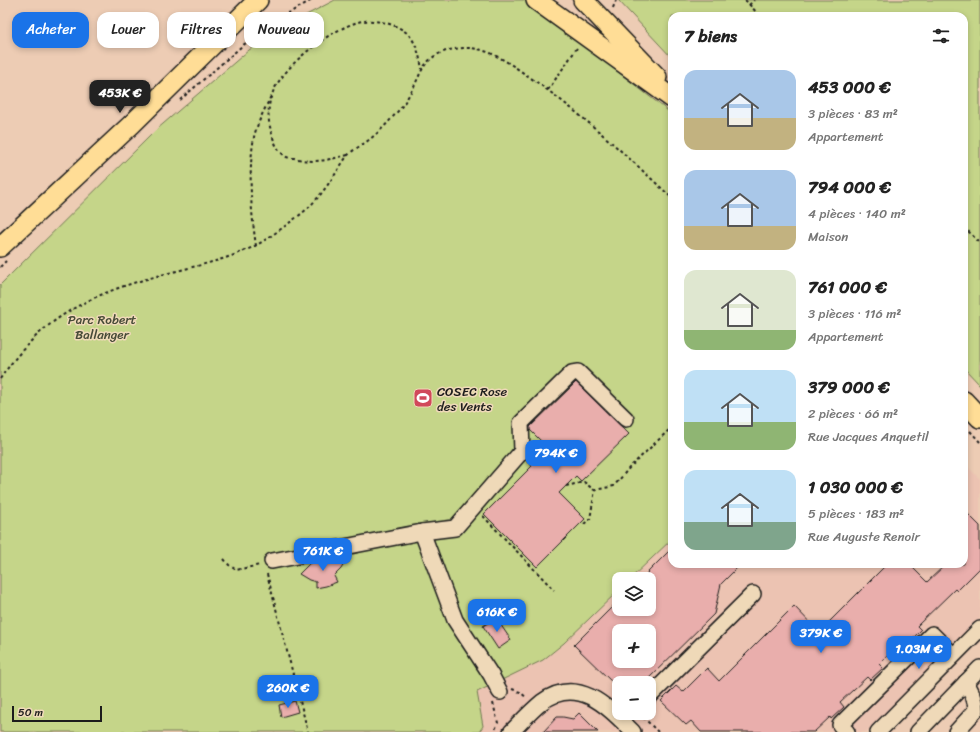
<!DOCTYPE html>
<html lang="fr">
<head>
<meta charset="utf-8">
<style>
  :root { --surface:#fff; --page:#f2f2f2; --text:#222; --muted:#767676; --accent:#1a73e8 }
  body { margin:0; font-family:Sriracha,sans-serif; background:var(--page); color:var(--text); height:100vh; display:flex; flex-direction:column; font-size:15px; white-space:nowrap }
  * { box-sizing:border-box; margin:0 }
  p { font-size:13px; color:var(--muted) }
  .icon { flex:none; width:22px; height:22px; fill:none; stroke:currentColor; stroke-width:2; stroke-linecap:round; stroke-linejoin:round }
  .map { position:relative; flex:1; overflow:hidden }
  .side { position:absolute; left:668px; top:12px; width:300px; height:556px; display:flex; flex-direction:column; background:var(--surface); border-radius:12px; box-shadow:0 2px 6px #0003 }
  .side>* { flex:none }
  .top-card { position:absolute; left:12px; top:12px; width:380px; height:36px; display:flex; gap:8px }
  .tools { position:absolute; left:612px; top:572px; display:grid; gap:8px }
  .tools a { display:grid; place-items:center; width:44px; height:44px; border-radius:8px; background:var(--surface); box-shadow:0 2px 6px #0003; font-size:20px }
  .scale { position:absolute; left:12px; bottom:10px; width:90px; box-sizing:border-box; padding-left:4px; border:2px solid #1c1c1c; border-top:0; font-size:11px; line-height:14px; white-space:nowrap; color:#1c1c1c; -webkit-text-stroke:3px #efd9b8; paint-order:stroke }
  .price { position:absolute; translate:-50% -34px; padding:0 9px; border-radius:8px; background:var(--accent); color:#fff; font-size:13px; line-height:26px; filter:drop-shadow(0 1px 2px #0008) }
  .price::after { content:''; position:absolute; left:50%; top:24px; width:12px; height:9px; margin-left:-6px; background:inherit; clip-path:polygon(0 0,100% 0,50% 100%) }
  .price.selected { background:#222; color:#fff }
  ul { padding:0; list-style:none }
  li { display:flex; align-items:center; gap:12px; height:100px; padding:0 16px }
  li span { display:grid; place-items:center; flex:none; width:112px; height:80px; border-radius:12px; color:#555 }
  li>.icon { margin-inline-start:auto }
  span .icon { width:48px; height:48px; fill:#fffc; stroke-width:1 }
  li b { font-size:17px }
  h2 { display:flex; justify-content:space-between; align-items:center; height:48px; padding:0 16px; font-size:17px }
  .chip { padding:0 14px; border-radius:12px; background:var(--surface); box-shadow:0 2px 6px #0003; font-size:14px; line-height:36px }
  .chip.selected { background:var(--accent); color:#fff }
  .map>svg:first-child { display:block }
</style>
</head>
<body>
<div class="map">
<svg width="980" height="732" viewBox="0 0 980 732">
  <rect width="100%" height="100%" fill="#edccb4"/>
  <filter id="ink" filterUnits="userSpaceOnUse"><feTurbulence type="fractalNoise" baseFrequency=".025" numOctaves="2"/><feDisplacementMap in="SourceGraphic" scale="8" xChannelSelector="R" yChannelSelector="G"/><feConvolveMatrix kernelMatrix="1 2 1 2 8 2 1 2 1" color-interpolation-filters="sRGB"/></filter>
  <g filter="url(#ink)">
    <!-- built -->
    <path fill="#ecc3b2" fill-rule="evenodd" d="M 964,463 L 980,479 L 980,619 L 866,732 L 479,732 L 483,726 L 477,692 L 543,660 L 564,643 L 619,590 L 619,609 L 649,609 L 649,579 L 630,579 L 672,539 L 672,564 L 964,564 ZM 619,631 L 649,631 L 649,661 L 619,661 ZM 619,683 L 649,683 L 649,713 L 619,713 Z"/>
    <!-- green -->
    <g fill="#c5d589" stroke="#707852">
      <path d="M 335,0 L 526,0 L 672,114 L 672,539 L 630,579 L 619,579 L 619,590 L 564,643 L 543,660 L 477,692 L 483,726 L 479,732 L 0,732 L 0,285 L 156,130 L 249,50 L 287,25 Z"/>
      <path d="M 618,0 L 980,0 L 980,385 L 964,368 L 964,16 L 672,16 L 672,58 Z"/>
    </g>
    <!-- building -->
    <g fill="#e9aeac" stroke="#1c1c1c" fill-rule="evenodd">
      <path d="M 576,382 L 629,434 L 581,481 L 576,476 L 559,493 L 585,519 L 537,567 L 484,514 L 532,466 L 527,461 L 544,444 L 530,430 L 530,427 Z"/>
      <path d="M 964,510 L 980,526 L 980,568 L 957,591 L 955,589 L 917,626 L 921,630 L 909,642 L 905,639 L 879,664 L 883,668 L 870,680 L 867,677 L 840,702 L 844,707 L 831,719 L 830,717 L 814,732 L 701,732 L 691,721 L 686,725 L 661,701 L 676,686 L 683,692 L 707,668 L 719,681 L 794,606 L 819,632 L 887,564 L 909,564 L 927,582 L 946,564 L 964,564 Z"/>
      <path d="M 672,548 L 672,564 L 741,564 L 721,584 L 714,614 L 644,683 L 613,683 L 574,645 L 619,600 L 619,609 L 649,609 L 649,579 L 641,579 ZM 619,631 L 649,631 L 649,661 L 619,661 Z"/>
      <path d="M 334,558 L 345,562 L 341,569 L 334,576 L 337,582 L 326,586 L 316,588 L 316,582 L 309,580 L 299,574 L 310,563 Z"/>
      <path d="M 496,618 L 511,640 L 498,649 L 483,626 Z"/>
      <path d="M 295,701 L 298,712 L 281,717 L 279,705 Z"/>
      <path d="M 579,713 L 598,732 L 543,732 L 557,717 L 563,717 L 573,719 Z"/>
    </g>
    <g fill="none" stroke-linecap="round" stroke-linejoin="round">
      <defs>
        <g id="minor">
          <path d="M 422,532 L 455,528 L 522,451 L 521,423 L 572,373 L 578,372 L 626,419"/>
          <path d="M 272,561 L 422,532 L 455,620 L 491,675 L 500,692"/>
          <path d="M 649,697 L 753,594"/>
          <path d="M 511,732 C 521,722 531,711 542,702 C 578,675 608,707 633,732"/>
          <path d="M 847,732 L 840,725 L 932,634 L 953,655"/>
          <path d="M 878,732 L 980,629"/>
          <path d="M 918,732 L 980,668"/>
          <path d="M 956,732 L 976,710 C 976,699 971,691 966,682"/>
        </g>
        <g id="major">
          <path d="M 536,0 L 672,98"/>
          <path d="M 583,0 L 657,77"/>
          <path d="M 0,247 L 132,124 L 258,0"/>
          <path d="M 964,401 L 980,418"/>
        </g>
      </defs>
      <!-- minor casing -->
      <use href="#minor" stroke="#1c1c1c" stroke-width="18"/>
      <!-- major casing -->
      <use href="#major" stroke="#1c1c1c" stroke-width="22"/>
      <!-- path -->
      <g stroke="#1c1c1c" stroke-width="2" stroke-dasharray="3 3" stroke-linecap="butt">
        <path d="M 745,0 L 760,16"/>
        <path d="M 749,5 L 754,0"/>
        <path d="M 613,8 L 616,0"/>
        <path d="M 548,90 L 577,48"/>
        <path d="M 180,100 L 242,46 L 276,20 L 312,0"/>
        <path d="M 348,155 C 326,160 316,164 294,158 C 292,158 287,158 285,156 C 277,150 273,140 271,130 C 267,119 268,102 273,92 C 285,64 330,30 358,22 C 373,18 399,24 409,35 C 417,44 420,58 422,69"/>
        <path d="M 964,227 L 980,243"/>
        <path d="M 256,246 C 251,211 248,171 254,137 C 257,123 265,109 271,96"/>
        <path d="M 0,267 L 6,261"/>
        <path d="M 0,379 C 46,311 100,290 177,271 C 204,264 229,259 255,246 C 269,238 284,227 297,217 C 314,205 325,189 336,173 C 340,167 344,160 348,155 C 353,150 360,146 366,142 C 380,132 391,120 402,106 C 406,100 410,94 413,88 C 419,78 421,67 431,59 C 440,51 455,48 467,48 C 490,48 510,64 528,76 C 580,112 626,155 672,198"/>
        <path d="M 970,431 L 980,442"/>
        <path d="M 566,486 L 584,482 L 594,490"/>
        <path d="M 483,516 L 554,590"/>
        <path d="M 584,524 L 590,519 L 595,490 L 614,486 L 630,467 L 672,427"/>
        <path d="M 224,559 L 229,565 L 236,570 L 260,565"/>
        <path d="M 267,574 L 308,732"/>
        <path d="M 512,689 L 520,692 L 527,698"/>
        <path d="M 493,703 L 498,723 L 494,732"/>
        <path d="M 639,713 L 658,732"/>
      </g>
      <!-- minor -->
      <use href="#minor" stroke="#efd9b8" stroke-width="15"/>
      <!-- major -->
      <use href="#major" stroke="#ffdd96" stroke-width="19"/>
    </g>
  </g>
  <!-- icons -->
  <defs>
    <symbol id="stadium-square" viewBox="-11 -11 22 22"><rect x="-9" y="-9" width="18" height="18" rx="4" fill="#d1495b" stroke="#efd9b8"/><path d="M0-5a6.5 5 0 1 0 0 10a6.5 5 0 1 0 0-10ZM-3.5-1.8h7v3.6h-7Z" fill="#fff"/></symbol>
  </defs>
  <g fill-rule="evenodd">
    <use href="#stadium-square" x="412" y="387" width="22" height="22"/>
  </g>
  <g text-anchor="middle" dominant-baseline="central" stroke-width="3" stroke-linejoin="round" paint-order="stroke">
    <!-- park labels -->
    <g font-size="13" fill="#464a37" stroke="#efd9b8">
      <text x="102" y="319">Parc Robert<tspan x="102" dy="15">Ballanger</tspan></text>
    </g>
    <!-- poi labels -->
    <g font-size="13" fill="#1c1c1c" stroke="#efd9b8" text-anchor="start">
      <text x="437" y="391">COSEC Rose<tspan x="437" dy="15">des Vents</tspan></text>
    </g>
  </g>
</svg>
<div class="tools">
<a><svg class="icon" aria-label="layers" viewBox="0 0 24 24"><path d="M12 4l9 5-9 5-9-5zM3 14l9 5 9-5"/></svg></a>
<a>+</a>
<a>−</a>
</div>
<div class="scale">50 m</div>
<b class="price selected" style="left:120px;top:114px">453K €</b>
<b class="price" style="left:556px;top:474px">794K €</b>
<b class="price" style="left:323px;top:572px">761K €</b>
<b class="price" style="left:497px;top:633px">616K €</b>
<b class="price" style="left:821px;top:654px">379K €</b>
<b class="price" style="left:919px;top:670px">1.03M €</b>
<b class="price" style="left:288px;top:709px">260K €</b>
<div class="top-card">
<a class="chip selected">Acheter</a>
<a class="chip">Louer</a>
<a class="chip">Filtres</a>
<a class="chip">Nouveau</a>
</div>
<section class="side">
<h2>7 biens<svg class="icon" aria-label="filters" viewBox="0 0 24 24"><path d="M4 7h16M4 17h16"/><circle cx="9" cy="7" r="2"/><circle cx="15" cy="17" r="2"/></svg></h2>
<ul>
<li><span style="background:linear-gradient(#a9c7e8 60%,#c2b280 0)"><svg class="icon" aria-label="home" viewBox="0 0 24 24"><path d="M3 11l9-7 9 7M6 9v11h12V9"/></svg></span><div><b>453 000 €</b><p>3 pièces · 83 m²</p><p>Appartement</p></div></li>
<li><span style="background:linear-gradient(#a9c7e8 70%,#c2b280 0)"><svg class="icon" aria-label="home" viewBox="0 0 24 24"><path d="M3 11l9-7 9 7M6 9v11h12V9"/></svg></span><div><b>794 000 €</b><p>4 pièces · 140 m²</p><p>Maison</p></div></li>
<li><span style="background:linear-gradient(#dfe7d0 75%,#8fb573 0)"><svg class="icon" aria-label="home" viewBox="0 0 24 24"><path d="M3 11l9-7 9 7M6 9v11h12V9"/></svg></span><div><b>761 000 €</b><p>3 pièces · 116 m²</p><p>Appartement</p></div></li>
<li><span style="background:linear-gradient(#bfe0f5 65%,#8fb573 0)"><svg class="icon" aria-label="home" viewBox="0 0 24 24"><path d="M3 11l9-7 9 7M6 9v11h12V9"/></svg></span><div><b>379 000 €</b><p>2 pièces · 66 m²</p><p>Rue Jacques Anquetil</p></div></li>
<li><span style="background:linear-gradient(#bfe0f5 65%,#7fa58c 0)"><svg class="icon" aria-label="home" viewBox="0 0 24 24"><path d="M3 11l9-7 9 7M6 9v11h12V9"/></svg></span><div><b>1 030 000 €</b><p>5 pièces · 183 m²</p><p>Rue Auguste Renoir</p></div></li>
</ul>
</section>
</div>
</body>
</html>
